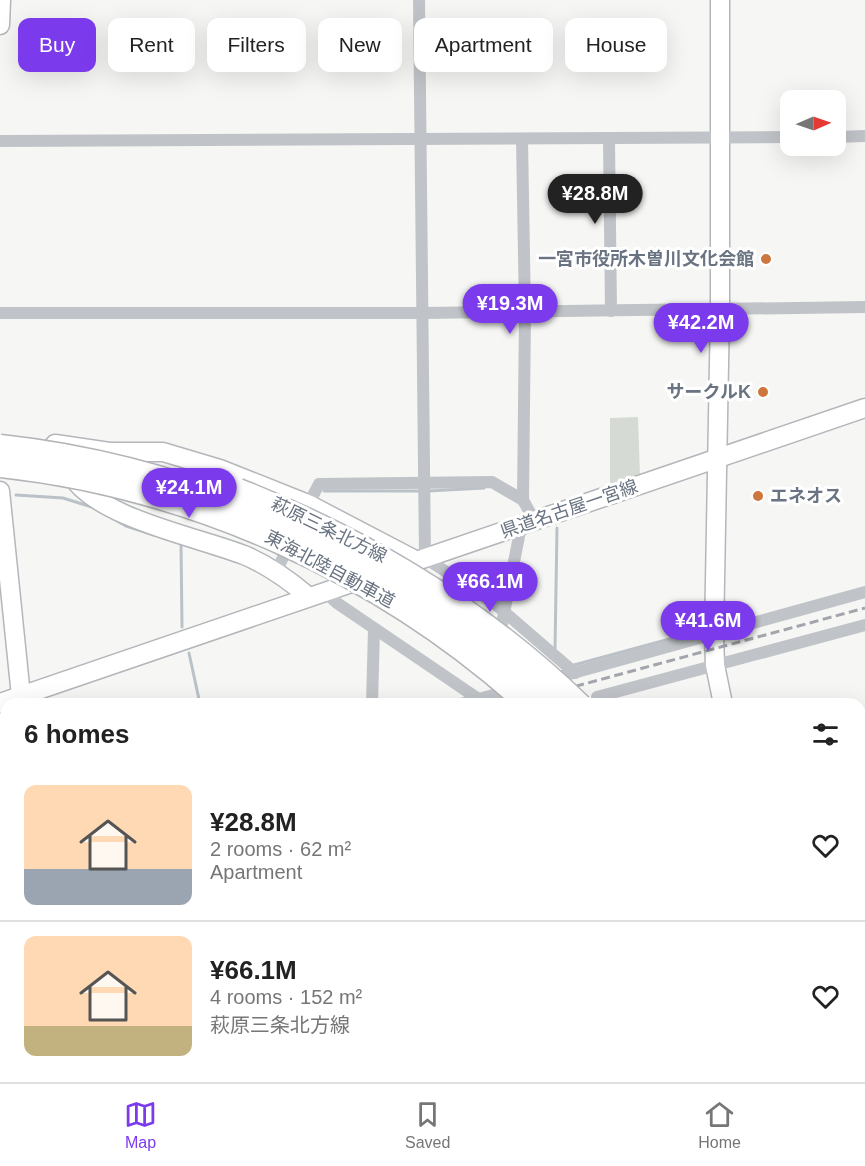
<!DOCTYPE html>
<html lang="en">
<head>
<meta charset="utf-8">
<style>
  :root { --surface:#fff; --page:#f6f6f6; --text:#222; --muted:#767676; --line:#e0e0e0; --accent:#7c3aed }
  body { margin:0; font-family:Helvetica,"Noto Sans JP",sans-serif; background:var(--page); color:var(--text); height:100vh; display:flex; flex-direction:column; font-size:22px; white-space:nowrap }
  * { box-sizing:border-box; margin:0 }
  p { font-size:20px; color:var(--muted) }
  .icon { flex:none; width:33px; height:33px; fill:none; stroke:currentColor; stroke-width:2; stroke-linecap:round; stroke-linejoin:round }
  .map { position:relative; flex:1; overflow:hidden }
  .drawer { position:absolute; left:0px; top:698px; width:866px; height:386px; display:flex; flex-direction:column; background:var(--surface); border-radius:18px 18px 0 0; box-shadow:0 6px 24px #0002 }
  .drawer>* { flex:none }
  .guide { position:absolute; left:18px; top:18px; width:830px; height:54px; display:flex; gap:12px }
  .needle { width:39px; rotate:88deg }
  .fabs { position:absolute; left:780px; top:90px; display:grid; gap:12px }
  .fabs a { display:grid; place-items:center; width:66px; height:66px; border-radius:12px; background:var(--surface); box-shadow:0 6px 24px #0002; font-size:30px }
  .price { position:absolute; translate:-50% -51px; padding:0 14px; border-radius:21px; background:var(--accent); color:#fff; font-size:20px; line-height:39px; filter:drop-shadow(0 2px 3px #0008) }
  .price::after { content:''; position:absolute; left:50%; top:36px; width:18px; height:14px; margin-left:-9px; background:inherit; clip-path:polygon(0 0,100% 0,50% 100%) }
  .price.on { background:#222; color:#fff }
  ul { padding:0; list-style:none }
  li { display:flex; align-items:center; gap:18px; height:150px; padding:0 24px }
  li+li { border-top:2px solid var(--line) }
  li span { display:grid; place-items:center; flex:none; width:168px; height:120px; border-radius:12px; color:#555 }
  li>.icon { margin-inline-start:auto }
  span .icon { width:72px; height:72px; fill:#fffc; stroke-width:1 }
  li b { font-size:26px }
  h2 { display:flex; justify-content:space-between; align-items:center; height:72px; padding:0 24px; font-size:26px }
  .tag { padding:0 21px; border-radius:12px; background:var(--surface); box-shadow:0 6px 24px #0002; font-size:21px; line-height:54px }
  .tag.on { background:var(--accent); color:#fff }
  .menu { display:flex; justify-content:space-around; align-items:center; height:84px; border-top:2px solid var(--line); background:var(--surface); font-size:16px; color:var(--muted) }
  .menu a { display:grid; justify-items:center; gap:3px }
  .menu .on { color:var(--accent) }
  .map>svg:first-child { display:block }
</style>
</head>
<body>
<div class="map">
<svg width="865" height="1082" viewBox="0 0 865 1082">
  <rect width="100%" height="100%" fill="#f6f7f4"/>
  <!-- green -->
  <path fill="#d5dbd4" d="M 638,417 L 640,476 L 610,484 L 610,418 Z"/>
  <g fill="none" stroke-linecap="round" stroke-linejoin="round">
    <!-- stream -->
    <g stroke="#bac1c7" stroke-width="3">
      <path d="M 324,491 L 419,491"/>
      <path d="M 428,491 L 484,488"/>
      <path d="M 16,495 L 63,498 L 95,508"/>
      <path d="M 105,514 L 126,526 L 154,535"/>
      <path d="M 181,544 L 182,627"/>
      <path d="M 207,552 L 235,561"/>
      <path d="M 555,649 L 557,528"/>
      <path d="M 189,653 L 200,704"/>
      <path d="M 574,665 L 699,631"/>
    </g>
    <defs>
      <g id="secondary">
        <path d="M 720,0 L 720,309 L 714,635 L 715,665 L 723,704"/>
        <path d="M 0,25 L 1,0"/>
        <path d="M 55,444 L 123,454"/>
        <path d="M 113,452 L 163,452 L 220,469 L 308,504 L 417,561"/>
        <path d="M 71,475 C 97,518 198,537 244,555 C 268,565 289,580 309,597"/>
        <path d="M 0,491 L 21,696"/>
        <path d="M 390,570 L 865,408"/>
        <path d="M 0,703 L 363,579"/>
        <path d="M 824,1077 L 825,1082"/>
      </g>
      <g id="highway">
        <path d="M 786,1077 L 788,1082"/>
        <path d="M 806,1077 L 808,1082"/>
      </g>
    </defs>
    <!-- secondary casing -->
    <use href="#secondary" stroke="#b3b6bb" stroke-width="21"/>
    <!-- highway casing -->
    <use href="#highway" stroke="#b2b4b8" stroke-width="27"/>
    <!-- street -->
    <g stroke="#c0c3c7" stroke-width="12">
      <path d="M 419,0 L 425,558 L 494,603 L 575,673"/>
      <path d="M 836,137 L 865,136"/>
      <path d="M 522,139 L 525,312 L 523,500 L 534,520"/>
      <path d="M 609,139 L 611,311"/>
      <path d="M 0,141 L 790,137"/>
      <path d="M 0,313 L 424,313 L 865,307"/>
      <path d="M 305,511 L 319,484 L 492,482 L 523,500"/>
      <path d="M 276,572 L 290,543"/>
      <path d="M 325,592 L 337,603 L 477,698"/>
      <path d="M 499,639 L 521,526"/>
      <path d="M 548,680 L 865,592"/>
      <path d="M 372,704 L 374,629"/>
      <path d="M 461,704 L 511,690"/>
      <path d="M 603,704 L 597,697 L 865,625"/>
      <path d="M 860,759 L 865,759"/>
      <path d="M 860,794 L 865,793"/>
      <path d="M 860,910 L 865,910"/>
      <path d="M 90,1077 C 172,1081 254,1078 337,1082"/>
      <path d="M 756,1077 L 758,1082"/>
      <path d="M 838,1077 L 839,1082"/>
      <path d="M 58,1082 L 59,1077"/>
      <path d="M 401,1082 L 403,1077"/>
      <path d="M 700,1082 L 700,1077"/>
    </g>
    <!-- secondary -->
    <use href="#secondary" stroke="#fff" stroke-width="18"/>
    <!-- highway -->
    <use href="#highway" stroke="#fff" stroke-width="24"/>
    <!-- rail -->
    <g stroke="#a2a6ac" stroke-width="3" stroke-dasharray="9 4.5" stroke-linecap="butt">
      <path d="M 510,704 L 865,608"/>
      <path d="M 860,777 L 865,776"/>
      <path d="M 0,895 L 6,893"/>
      <path d="M 0,961 L 6,960"/>
    </g>
    <defs>
      <path id="secondary-bridge" d="M 239,488 C 366,538 483,608 582,704"/>
      <g id="highway-bridge">
        <path d="M 0,447 C 211,470 400,563 557,704"/>
        <path d="M 0,465 C 195,486 384,572 529,704"/>
      </g>
    </defs>
    <!-- secondary-bridge casing -->
    <use href="#secondary-bridge" stroke="#b3b6bb" stroke-width="21" stroke-linecap="butt"/>
    <!-- highway-bridge casing -->
    <use href="#highway-bridge" stroke="#b2b4b8" stroke-width="27" stroke-linecap="butt"/>
    <!-- secondary-bridge -->
    <use href="#secondary-bridge" stroke="#fff" stroke-width="18"/>
    <!-- highway-bridge -->
    <use href="#highway-bridge" stroke="#fff" stroke-width="24"/>
  </g>
  <!-- markers -->
  <g fill="#cd763e" stroke="#fff" stroke-width="2">
    <circle cx="766" cy="259" r="6"/>
    <circle cx="763" cy="392" r="6"/>
    <circle cx="758" cy="496" r="6"/>
  </g>
  <g text-anchor="middle" dominant-baseline="central" stroke-width="6" stroke-linejoin="round" paint-order="stroke">
    <!-- poi labels -->
    <g font-size="18" font-weight="bold" fill="#697381" stroke="#fff" text-anchor="end">
      <text x="754" y="259">一宮市役所木曽川文化会館</text>
      <text x="751" y="392">サークルK</text>
      <text x="770" y="496" text-anchor="start">エネオス</text>
    </g>
    <!-- street labels -->
    <g font-size="18" fill="#697381" stroke="#fff">
      <text transform="translate(569 509) rotate(-19)">県道名古屋一宮線</text>
      <text transform="translate(329 530) rotate(26)">萩原三条北方線</text>
      <text transform="translate(330 569) rotate(28)">東海北陸自動車道</text>
    </g>
  </g>
</svg>
<div class="fabs">
<a><svg class="needle" viewBox="-14 -14 28 28"><path d="M0-13l5 13h-10z" fill="#e53935"/><path d="M0 13l5-13h-10z" fill="#767676"/></svg></a>
</div>
<b class="price on" style="left:595px;top:225px">¥28.8M</b>
<b class="price" style="left:510px;top:335px">¥19.3M</b>
<b class="price" style="left:701px;top:354px">¥42.2M</b>
<b class="price" style="left:189px;top:519px">¥24.1M</b>
<b class="price" style="left:490px;top:613px">¥66.1M</b>
<b class="price" style="left:708px;top:652px">¥41.6M</b>
<div class="guide">
<a class="tag on">Buy</a>
<a class="tag">Rent</a>
<a class="tag">Filters</a>
<a class="tag">New</a>
<a class="tag">Apartment</a>
<a class="tag">House</a>
</div>
<section class="drawer">
<h2>6 homes<svg class="icon" aria-label="filters" viewBox="0 0 24 24"><path d="M4 7h16M4 17h16"/><circle cx="9" cy="7" r="2"/><circle cx="15" cy="17" r="2"/></svg></h2>
<ul>
<li><span style="background:linear-gradient(#ffd9b3 70%,#9aa5b1 0)"><svg class="icon" aria-label="home" viewBox="0 0 24 24"><path d="M3 11l9-7 9 7M6 9v11h12V9"/></svg></span><div><b>¥28.8M</b><p>2 rooms · 62 m²</p><p>Apartment</p></div><svg class="icon" aria-label="heart" viewBox="0 0 24 24"><path d="M12 20l-8-8c-3-5 5-10 8-4 3-6 11-1 8 4z"/></svg></li>
<li><span style="background:linear-gradient(#ffd9b3 75%,#c2b280 0)"><svg class="icon" aria-label="home" viewBox="0 0 24 24"><path d="M3 11l9-7 9 7M6 9v11h12V9"/></svg></span><div><b>¥66.1M</b><p>4 rooms · 152 m²</p><p>萩原三条北方線</p></div><svg class="icon" aria-label="heart" viewBox="0 0 24 24"><path d="M12 20l-8-8c-3-5 5-10 8-4 3-6 11-1 8 4z"/></svg></li>
</ul>
</section>
</div>
<nav class="menu">
<a class="on"><svg class="icon" aria-label="map" viewBox="0 0 24 24"><path d="M3 6l6-2 6 2 6-2v14l-6 2-6-2-6 2zM9 4v14M15 6v14"/></svg>Map</a>
<a><svg class="icon" aria-label="saved" viewBox="0 0 24 24"><path d="M7 4h10v16l-5-4-5 4z"/></svg>Saved</a>
<a><svg class="icon" aria-label="home" viewBox="0 0 24 24"><path d="M3 11l9-7 9 7M6 9v11h12V9"/></svg>Home</a>
</nav>
</body>
</html>
